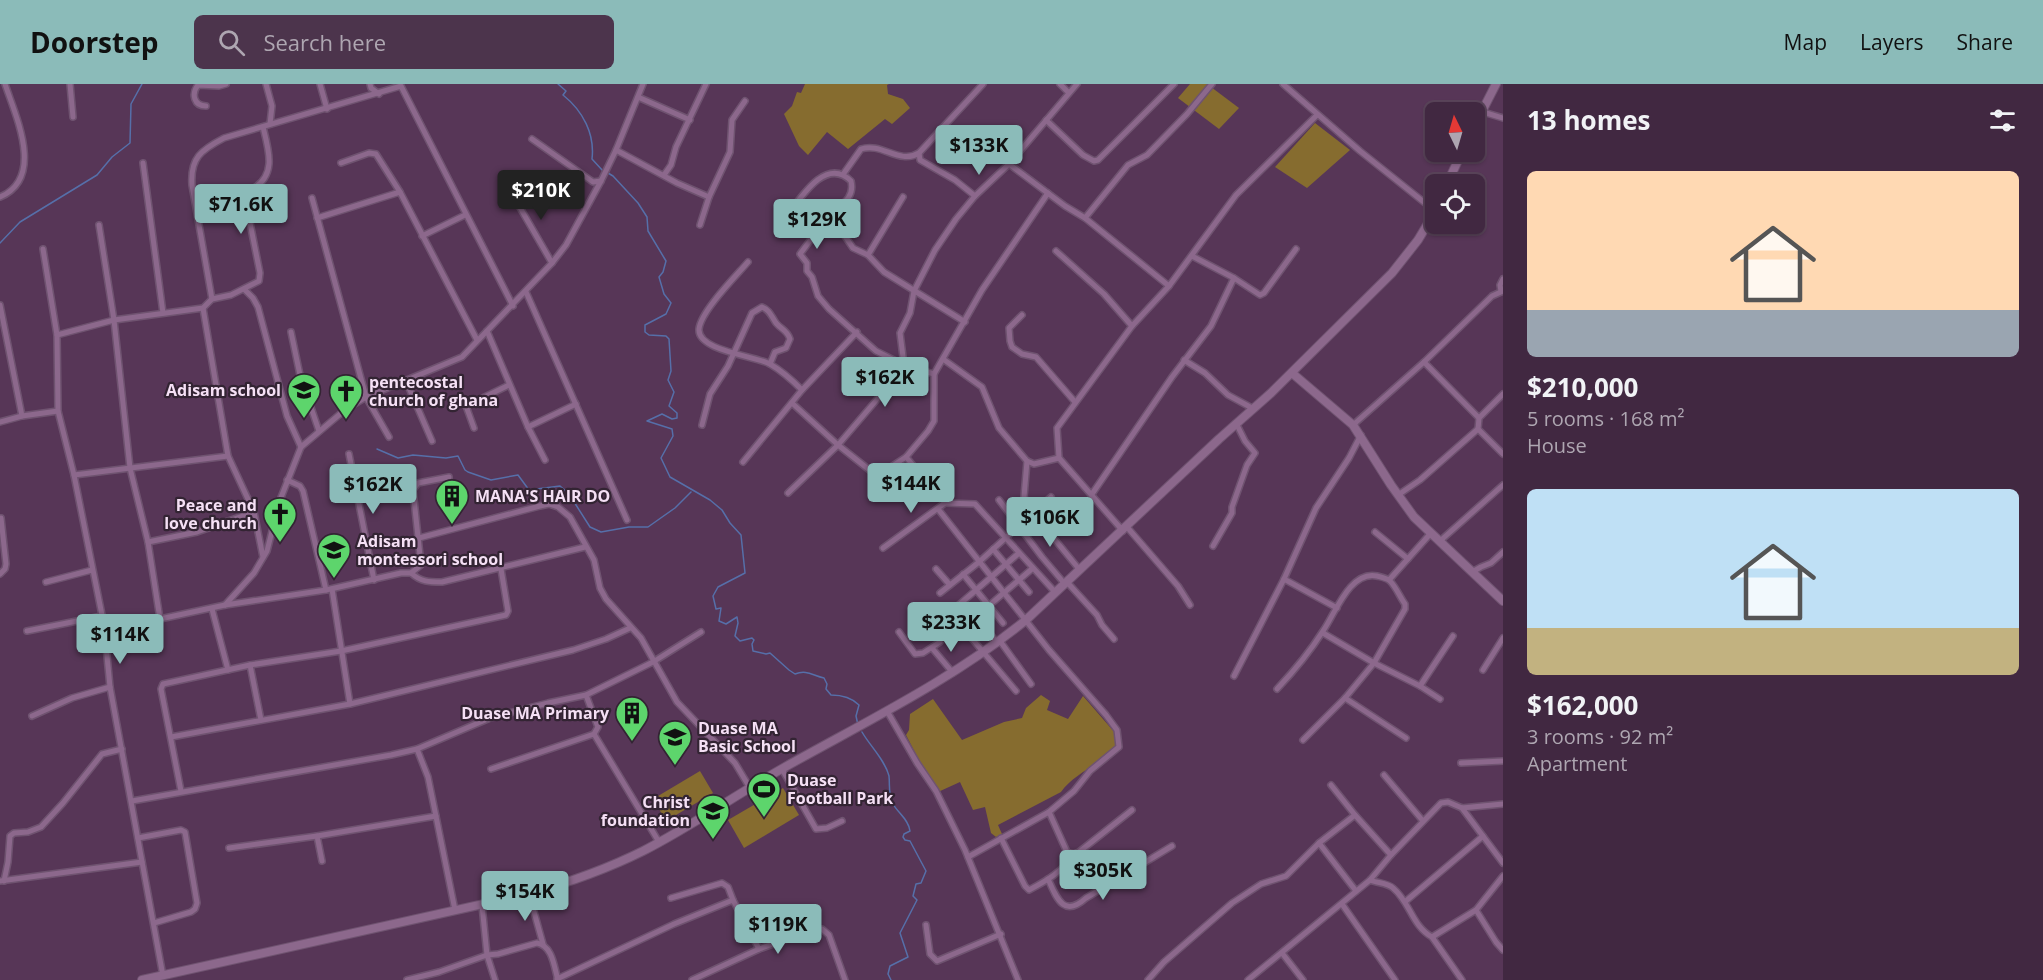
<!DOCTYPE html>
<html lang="en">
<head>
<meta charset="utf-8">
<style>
  :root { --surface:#412841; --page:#4c344c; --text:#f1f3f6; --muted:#aea6b1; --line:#5a445a; --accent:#8bbbb9 }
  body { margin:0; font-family:"Open Sans",sans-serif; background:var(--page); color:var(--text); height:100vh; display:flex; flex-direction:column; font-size:22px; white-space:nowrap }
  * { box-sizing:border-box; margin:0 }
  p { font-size:20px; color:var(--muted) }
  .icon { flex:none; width:33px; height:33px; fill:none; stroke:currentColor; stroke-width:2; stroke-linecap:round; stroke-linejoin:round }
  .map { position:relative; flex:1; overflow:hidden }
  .details { display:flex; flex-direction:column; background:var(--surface); width:540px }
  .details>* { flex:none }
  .needle { width:39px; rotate:355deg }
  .tools { position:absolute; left:1425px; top:18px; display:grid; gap:12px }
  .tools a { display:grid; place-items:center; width:60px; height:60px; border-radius:9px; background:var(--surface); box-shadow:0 2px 4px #0004,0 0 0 2px var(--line); font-size:30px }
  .price { position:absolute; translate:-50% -51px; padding:0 14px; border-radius:6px; background:var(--accent); color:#111; font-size:20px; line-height:39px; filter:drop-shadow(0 2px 3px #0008) }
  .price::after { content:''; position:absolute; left:50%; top:36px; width:18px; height:14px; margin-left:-9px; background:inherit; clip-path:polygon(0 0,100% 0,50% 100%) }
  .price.current { background:#222; color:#fff }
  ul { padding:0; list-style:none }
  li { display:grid; align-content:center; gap:12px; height:318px; padding:0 24px }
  li span { display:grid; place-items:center; height:186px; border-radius:9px; color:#555 }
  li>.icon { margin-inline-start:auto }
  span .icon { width:108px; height:108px; fill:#fffc; stroke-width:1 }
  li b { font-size:26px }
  h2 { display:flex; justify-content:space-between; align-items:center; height:72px; padding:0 24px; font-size:26px }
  header { display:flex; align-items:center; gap:36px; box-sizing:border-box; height:84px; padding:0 30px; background:var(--accent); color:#111 }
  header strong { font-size:28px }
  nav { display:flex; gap:33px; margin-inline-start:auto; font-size:21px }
  .search { width:420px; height:54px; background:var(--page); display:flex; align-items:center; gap:15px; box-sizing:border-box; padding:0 21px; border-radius:9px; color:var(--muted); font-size:22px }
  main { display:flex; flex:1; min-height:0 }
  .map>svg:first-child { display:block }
</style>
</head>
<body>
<header>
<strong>Doorstep</strong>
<div class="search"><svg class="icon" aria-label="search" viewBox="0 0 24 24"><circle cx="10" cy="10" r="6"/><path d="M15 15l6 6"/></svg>Search here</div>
<nav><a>Map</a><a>Layers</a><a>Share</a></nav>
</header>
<main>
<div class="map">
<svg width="1503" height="896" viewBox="0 0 1503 896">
  <rect width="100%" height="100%" fill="#573657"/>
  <!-- green -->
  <g fill="#866c2f">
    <path d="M 805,0 L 889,0 L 887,1 L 888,10 L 903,15 L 910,24 L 892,40 L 885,35 L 848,65 L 827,48 L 808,71 L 799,62 L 784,30 L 792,22 L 797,8 L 801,9 Z"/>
    <path d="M 1190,0 L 1207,0 L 1239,24 L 1219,45 L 1178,14 Z"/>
    <path d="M 1315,39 L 1350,66 L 1307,104 L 1275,83 Z"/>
    <path d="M 1041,611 L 1050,617 L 1047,626 L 1068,635 L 1083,612 L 1116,650 L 1118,661 C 1102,680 1074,689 1061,708 L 998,741 L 1002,750 L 996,753 L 991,749 L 985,723 L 973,726 L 960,698 L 938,708 L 926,690 L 906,651 L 909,646 L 910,630 L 933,615 L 962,656 L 1004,638 L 1022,634 L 1026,624 Z"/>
    <path d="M 700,687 L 713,709 L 666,737 L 653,715 Z"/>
    <path d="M 783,704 L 799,731 L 744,764 L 728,736 Z"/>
  </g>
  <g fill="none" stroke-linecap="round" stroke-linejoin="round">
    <!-- stream -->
    <g stroke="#566fa9" stroke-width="1.5">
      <path d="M 558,0 L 566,7 L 563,11 C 583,27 595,50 592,75 L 603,87"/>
      <path d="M 608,89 L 613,92 L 638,119 L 647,133 L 648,147 L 666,177 L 663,188 L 659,193 L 664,210 L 671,219 L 666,230 L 645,241 L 645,248 L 649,251 L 666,252 L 669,255 L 671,287 L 668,296 L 674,308 L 669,322 L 677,329 L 677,334 L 672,335 L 662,330 L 647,337 L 672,345 L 673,352 L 661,374 L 670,393 L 710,416 L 722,426 L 730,439 L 741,451 L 745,489 L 718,503 L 713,512 L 716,525 L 721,524 L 719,537 L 726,540 L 737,533 L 738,539 L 735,552 L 740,557 L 752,554 L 754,556 L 752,560 L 753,567 L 766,570 L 770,569 L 789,586 L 795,590 C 807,585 813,592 824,594 L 827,600 L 826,605 L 831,611 C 842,611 851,613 859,621 L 856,632 L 858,641"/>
      <path d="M 0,159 L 20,138 L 97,91 L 112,73 L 130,59 L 131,20 L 142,0"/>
      <path d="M 377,365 L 398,374 L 413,371 L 446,374 L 458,372 L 465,386 L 468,388 L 491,396 L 518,391 L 529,406 L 560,402 L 569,410 L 590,443 L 601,448 L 629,443 L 648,443 L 675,424 L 691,408"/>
      <path d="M 862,648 C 870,662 885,676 889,692 C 890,702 888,710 893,720 C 898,729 909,736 910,747 L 904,750 L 903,753 L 905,756 L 910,757 L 926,787 L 921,799 L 916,800 L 913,812 L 917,816 L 900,849 L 908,873 L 890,882 L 888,890 L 891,896"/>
    </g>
    <defs>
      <g id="street">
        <path d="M 70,0 L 73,33"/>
        <path d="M 266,0 L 272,22 L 270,40"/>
        <path d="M 320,0 L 327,25"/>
        <path d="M 370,0 L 371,4 L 379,10"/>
        <path d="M 1060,0 L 1068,8"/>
        <path d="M 1283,0 L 1360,67 L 1435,127"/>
        <path d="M 638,13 L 690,36"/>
        <path d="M 206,22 C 194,22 191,10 198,1 L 219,2 L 226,0"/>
        <path d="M 1483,28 L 1503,34"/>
        <path d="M 1046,36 L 1083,71 L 1094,77 L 1098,76 L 1174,0"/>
        <path d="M 532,55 L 593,98 L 601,97"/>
        <path d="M 616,66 L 677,99 L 709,113 L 700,141"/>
        <path d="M 919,69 L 920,76 L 955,96 L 975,112"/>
        <path d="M 143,79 L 163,229"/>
        <path d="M 341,79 L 369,69 L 376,70 L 400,108 L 477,256"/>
        <path d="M 1009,80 L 1065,122 L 1085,134 L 1169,202"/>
        <path d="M 844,89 L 861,65 C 882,58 899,81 919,69 L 983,0"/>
        <path d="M 664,91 L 671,81 L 676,63 L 706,0"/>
        <path d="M 511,108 L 552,179"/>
        <path d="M 0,113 C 45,94 16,33 5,0"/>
        <path d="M 709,113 L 730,68 L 732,36 L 745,17"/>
        <path d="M 312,114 L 366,313 L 389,353"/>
        <path d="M 196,119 C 222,113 266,114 269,80 C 270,69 266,55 263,43"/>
        <path d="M 830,130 L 800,170 L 807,179 L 807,187 L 812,193 L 818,212 L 829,225 L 876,267 L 904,281 L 934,290"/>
        <path d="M 317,134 L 400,108"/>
        <path d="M 1085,134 L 1128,81 L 1147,71 L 1187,30 L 1212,0"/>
        <path d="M 781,140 C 797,120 824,70 851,97 C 855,114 842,120 830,130 L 853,164 L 868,171 L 884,188 L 965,238"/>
        <path d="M 99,141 L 114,236 L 130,384 L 148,458 L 160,535"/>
        <path d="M 422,152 L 465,131"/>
        <path d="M 43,165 L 57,251 L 58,327 L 74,391 L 104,541 L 110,603 L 163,892"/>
        <path d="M 1056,167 L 1104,210 L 1132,242"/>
        <path d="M 868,171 L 903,113"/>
        <path d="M 1192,172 L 1234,194 L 1260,211 L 1264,209 L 1296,165"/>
        <path d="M 244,205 L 253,214 L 258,223 L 287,332 L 301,363"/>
        <path d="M 1501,207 L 1500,201 L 1503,195"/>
        <path d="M 526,208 L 627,436"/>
        <path d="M 212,215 L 192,101 C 190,74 201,66 224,54 L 401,2 L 513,222"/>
        <path d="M 0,221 L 22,332"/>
        <path d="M 203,224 L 228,372 L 254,428 L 263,473"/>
        <path d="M 1022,231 L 1009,244 L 1010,257 L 1012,263 L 1022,270 L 1036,273 L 1075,318"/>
        <path d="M 487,247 L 528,343 L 545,376"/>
        <path d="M 291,248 L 300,291 L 319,347"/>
        <path d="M 57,251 L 114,236 L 203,224 L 212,215 L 231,211 L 259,197 L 260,189 L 244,109"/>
        <path d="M 943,275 L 982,303 L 999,344 L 1027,377 L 1034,380 L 1059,374"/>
        <path d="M 1184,276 L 1205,289 L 1228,311 L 1252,324"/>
        <path d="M 1424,278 L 1479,334 L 1503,310"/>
        <path d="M 406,297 L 432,357"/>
        <path d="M 802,306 L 857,248"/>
        <path d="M 792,319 L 838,361 L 877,392 L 906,373 L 928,347 L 934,337 L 934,290 L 982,206 L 1048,109"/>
        <path d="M 1479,334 L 1478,345 L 1503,370"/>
        <path d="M 0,338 L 22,332 L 58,327"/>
        <path d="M 702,341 L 710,310 L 728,282 L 752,229 L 762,223 C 770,226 771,232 776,239 C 782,246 787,246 790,255 L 786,264 L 775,268 L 770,280"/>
        <path d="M 1353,341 L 1424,278 L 1492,212 L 1503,207"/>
        <path d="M 528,343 L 576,320"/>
        <path d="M 474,344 L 466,322 L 509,301"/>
        <path d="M 349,370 L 374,496"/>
        <path d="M 1027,377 L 1024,413 L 1033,429 L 1051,413"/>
        <path d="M 743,378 L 802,306 C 793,297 782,287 770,280 C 756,272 697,267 699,245 C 701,227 736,192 748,178"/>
        <path d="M 74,391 L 228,372"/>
        <path d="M 287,396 L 300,402 L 303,407 L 326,506"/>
        <path d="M 788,409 L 838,361 L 897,292 L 904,281 L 900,249 L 910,229 L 914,207 L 935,166 L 956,135 L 975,112 L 1009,80 L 1077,0"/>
        <path d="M 1092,410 L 1172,293 L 1211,242 L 1234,194"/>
        <path d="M 1398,411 L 1420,396 L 1478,345"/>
        <path d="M 999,416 L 1042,473 L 1064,499"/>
        <path d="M 945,419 L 975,420 L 1055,508"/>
        <path d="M 938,425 L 1049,566 L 1106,631 L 1117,646 L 1119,663 L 1090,687 L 1074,707 L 1049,728 L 968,773"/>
        <path d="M 1127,443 L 1178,502 L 1190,521"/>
        <path d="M 1123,447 L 1059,374 L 1057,344 L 1132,242 L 1169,202 L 1236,111 L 1317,31"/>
        <path d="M 1375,448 L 1408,475"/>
        <path d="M 419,454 L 540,422 L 549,420 L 558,423 L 570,433 L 594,476 L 600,504 L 606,515 L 641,554 L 677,618 L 735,679 L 750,704"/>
        <path d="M 1440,457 L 1503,401"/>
        <path d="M 148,458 L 197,448 L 254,428"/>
        <path d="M 1213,462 L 1232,429 L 1232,423 L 1247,381 L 1255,369 L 1245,357 L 1236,339"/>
        <path d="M 883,464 L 945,419 L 906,373"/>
        <path d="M 993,465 L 1029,508"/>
        <path d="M 936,485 L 950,501"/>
        <path d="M 1472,488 L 1481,483 L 1491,479 L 1503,468"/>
        <path d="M 411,489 C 421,498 429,498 442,498 L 585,463"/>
        <path d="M 0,490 L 5,485 L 6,480 L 1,434"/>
        <path d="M 963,490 L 1003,539"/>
        <path d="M 1284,495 L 1337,524"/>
        <path d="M 1389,496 L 1431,449"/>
        <path d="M 1066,497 L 1097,531 L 1102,541 L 1114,555"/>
        <path d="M 46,498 L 92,486"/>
        <path d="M 332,505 L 350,620"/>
        <path d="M 940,509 L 979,478 L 1033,429 L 1079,485"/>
        <path d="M 225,521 L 254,489 L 267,467 L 280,416 L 301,363 L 346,325 L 366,313 L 462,273 L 552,179 L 566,161 L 601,97 L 616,66 L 643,0"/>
        <path d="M 212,525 L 228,586"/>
        <path d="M 954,525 L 1019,469"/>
        <path d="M 978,533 L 997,559"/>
        <path d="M 104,541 L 160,535 L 225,521 L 326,506 L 401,489 L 411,489 L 421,481 L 413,406 L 418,399 L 449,393"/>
        <path d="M 963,544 L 1016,607"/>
        <path d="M 27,547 L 102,532"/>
        <path d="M 899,548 L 915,570 L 923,569 L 940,558"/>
        <path d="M 1323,549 L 1374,579 L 1420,602 L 1440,615"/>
        <path d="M 951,554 L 1033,484"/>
        <path d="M 1000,557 L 1031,600"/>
        <path d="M 932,564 L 953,589"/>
        <path d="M 250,581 L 261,636"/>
        <path d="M 1483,586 L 1503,554"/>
        <path d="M 1234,592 L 1284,495 L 1316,424 L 1349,374 L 1361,351"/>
        <path d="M 1420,602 L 1453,552"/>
        <path d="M 1277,605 C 1293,588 1311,566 1323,547 C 1335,530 1350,486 1377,492 C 1381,493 1387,494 1390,497 C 1396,503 1400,513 1405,520 L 1405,525 L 1374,579 L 1345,614 L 1303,656"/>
        <path d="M 586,611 L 598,643 L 594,650 L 659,758"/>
        <path d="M 1345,614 L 1406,654"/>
        <path d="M 887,627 L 917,679 L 936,707 L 965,766 L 1018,896"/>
        <path d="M 32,632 L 72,614 L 110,603"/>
        <path d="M 171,653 L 350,620 L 573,566 L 606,555 L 630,544"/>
        <path d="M 417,665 L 428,693 L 455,826"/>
        <path d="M 1461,679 L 1503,677"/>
        <path d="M 491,685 L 594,650"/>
        <path d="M 782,685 L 816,745 L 827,744 L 842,737"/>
        <path d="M 1384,691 L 1423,737"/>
        <path d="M 1331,701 L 1355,731"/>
        <path d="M 181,707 L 161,605 L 163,600 L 250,581 L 341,567 L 506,531 L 508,527 L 501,485"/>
        <path d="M 132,717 L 391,671 L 417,665 L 490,634 L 548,619 L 586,611 L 653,578 L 701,548"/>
        <path d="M 1462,724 L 1503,779"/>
        <path d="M 1049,728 L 1067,768 L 1073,770 L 1079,768 L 1132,726"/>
        <path d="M 317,752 L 322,777"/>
        <path d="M 138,754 L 181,746 L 185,748 L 197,819 L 195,825 L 191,828 L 154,839"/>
        <path d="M 1001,754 L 1025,802 L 1029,806 C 1046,797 1064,787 1073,770"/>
        <path d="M 229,764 L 317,752 L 436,732"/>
        <path d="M 1048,795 C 1057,815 1064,834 1086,814 L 1172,762"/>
        <path d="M 1370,796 C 1377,799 1388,799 1393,804 C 1410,818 1412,842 1432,853 L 1462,896"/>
        <path d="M 0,797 L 142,778"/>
        <path d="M 4,797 L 8,778 L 10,752 L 14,749 L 28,748 L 41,743 L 63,719 L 102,670 L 122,665"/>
        <path d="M 1356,807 L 1319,759 L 1355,731 L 1391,771"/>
        <path d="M 529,810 L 543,860"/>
        <path d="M 671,814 L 722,799 L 728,803 L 733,816"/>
        <path d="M 1406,817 L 1483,752"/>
        <path d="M 1342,820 L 1395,896"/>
        <path d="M 482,821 L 487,871 L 495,896"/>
        <path d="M 1476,826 L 1496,858 L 1503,866"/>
        <path d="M 926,841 L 930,870 L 937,877 L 1001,850"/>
        <path d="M 1432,853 L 1476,826 L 1503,792"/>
        <path d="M 1282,869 L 1303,896"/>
        <path d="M 557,895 L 674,840 L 733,816 L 759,865"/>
        <path d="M 407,896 L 439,888 L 487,871 L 498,870 L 537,859 C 553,862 554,883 558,896"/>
        <path d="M 692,896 L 759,865 L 807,848 L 822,845 L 829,851 L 845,896"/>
        <path d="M 1148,896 L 1164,878 L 1232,819 L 1261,800 L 1286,792 L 1319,759"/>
        <path d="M 1248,896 L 1370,796 L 1391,771 L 1441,719 L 1448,718 L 1462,724 L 1503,720"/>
      </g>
      <g id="secondary">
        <path d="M 1474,43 L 1496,0"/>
        <path d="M 1447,100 L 1462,68"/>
        <path d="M 1292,289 L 1353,341 L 1391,401 L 1414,433 L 1503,517"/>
        <path d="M 142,896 L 528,810 C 567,799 607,785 643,767 C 692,742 737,710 785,683 C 867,637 952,596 1026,536 L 1219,355 L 1271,309 L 1392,189 L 1418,156 L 1436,126"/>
      </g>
    </defs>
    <!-- street casing -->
    <use href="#street" stroke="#6f5370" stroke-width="8"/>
    <!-- secondary casing -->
    <use href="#secondary" stroke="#6f5370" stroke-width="10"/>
    <!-- street -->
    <use href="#street" stroke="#8c688c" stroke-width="5"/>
    <!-- secondary -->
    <use href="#secondary" stroke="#8c688c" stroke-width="8"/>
  </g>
  <!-- icons -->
  <defs>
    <symbol id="school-pin" viewBox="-11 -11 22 30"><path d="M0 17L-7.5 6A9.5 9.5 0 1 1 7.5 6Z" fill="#5dd56c" stroke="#332433"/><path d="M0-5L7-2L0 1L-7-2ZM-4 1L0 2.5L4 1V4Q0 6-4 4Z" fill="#111"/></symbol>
    <symbol id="church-pin" viewBox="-11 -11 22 30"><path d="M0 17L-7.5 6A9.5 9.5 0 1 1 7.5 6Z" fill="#5dd56c" stroke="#332433"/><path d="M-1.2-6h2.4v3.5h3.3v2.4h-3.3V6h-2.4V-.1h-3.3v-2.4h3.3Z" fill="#111"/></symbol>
    <symbol id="building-pin" viewBox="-11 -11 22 30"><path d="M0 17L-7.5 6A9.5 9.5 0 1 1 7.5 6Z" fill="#5dd56c" stroke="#332433"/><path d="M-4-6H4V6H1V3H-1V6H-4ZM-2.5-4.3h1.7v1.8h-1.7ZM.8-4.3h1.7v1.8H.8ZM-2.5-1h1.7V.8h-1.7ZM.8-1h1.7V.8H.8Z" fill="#111"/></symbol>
    <symbol id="stadium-pin" viewBox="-11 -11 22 30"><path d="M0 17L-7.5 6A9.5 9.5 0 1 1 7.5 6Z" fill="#5dd56c" stroke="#332433"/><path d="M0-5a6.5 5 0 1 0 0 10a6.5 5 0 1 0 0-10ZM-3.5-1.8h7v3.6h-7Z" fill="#111"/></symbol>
  </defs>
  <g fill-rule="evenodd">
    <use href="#school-pin" x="285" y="287" width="38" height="52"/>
    <use href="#church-pin" x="327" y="288" width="38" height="52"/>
    <use href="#building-pin" x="433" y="393" width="38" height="52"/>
    <use href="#church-pin" x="261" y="411" width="38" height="52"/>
    <use href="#school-pin" x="315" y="447" width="38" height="52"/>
    <use href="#building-pin" x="613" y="610" width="38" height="52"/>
    <use href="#school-pin" x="656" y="634" width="38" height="52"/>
    <use href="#stadium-pin" x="745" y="686" width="38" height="52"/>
    <use href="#school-pin" x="694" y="708" width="38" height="52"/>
  </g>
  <g text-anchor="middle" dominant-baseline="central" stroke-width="4.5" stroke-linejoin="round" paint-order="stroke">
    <!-- poi labels -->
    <g font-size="16" font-weight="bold" fill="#f5e0f5" stroke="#332433" text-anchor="start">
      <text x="369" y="298">pentecostal<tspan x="369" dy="18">church of ghana</tspan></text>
      <text x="281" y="306" text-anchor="end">Adisam school</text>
      <text x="475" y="412">MANA'S HAIR DO</text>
      <text x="257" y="421" text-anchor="end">Peace and<tspan x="257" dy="18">love church</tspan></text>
      <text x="357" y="457">Adisam<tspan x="357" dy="18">montessori school</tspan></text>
      <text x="609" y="629" text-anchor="end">Duase MA Primary</text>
      <text x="698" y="644">Duase MA<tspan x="698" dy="18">Basic School</tspan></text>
      <text x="787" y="696">Duase<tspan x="787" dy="18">Football Park</tspan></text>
      <text x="690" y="718" text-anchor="end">Christ<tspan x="690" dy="18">foundation</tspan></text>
    </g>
  </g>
</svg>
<div class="tools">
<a><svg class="needle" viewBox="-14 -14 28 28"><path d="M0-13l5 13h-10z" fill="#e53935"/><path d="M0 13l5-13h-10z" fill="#aea6b1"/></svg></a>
<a><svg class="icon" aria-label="locate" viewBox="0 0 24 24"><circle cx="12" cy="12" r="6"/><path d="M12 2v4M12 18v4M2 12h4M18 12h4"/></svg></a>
</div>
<b class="price" style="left:979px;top:92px">$133K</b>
<b class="price current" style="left:541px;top:137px">$210K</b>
<b class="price" style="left:241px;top:151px">$71.6K</b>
<b class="price" style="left:817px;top:166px">$129K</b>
<b class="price" style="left:885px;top:324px">$162K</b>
<b class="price" style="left:911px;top:430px">$144K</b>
<b class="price" style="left:373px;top:431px">$162K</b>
<b class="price" style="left:1050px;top:464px">$106K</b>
<b class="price" style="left:951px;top:569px">$233K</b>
<b class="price" style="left:120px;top:581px">$114K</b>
<b class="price" style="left:1103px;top:817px">$305K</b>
<b class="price" style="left:525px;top:838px">$154K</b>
<b class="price" style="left:778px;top:871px">$119K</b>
</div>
<section class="details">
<h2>13 homes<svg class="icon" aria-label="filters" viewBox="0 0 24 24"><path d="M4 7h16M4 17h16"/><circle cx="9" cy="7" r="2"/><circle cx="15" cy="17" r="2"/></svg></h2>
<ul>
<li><span style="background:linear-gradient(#ffd9b3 75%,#9aa5b1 0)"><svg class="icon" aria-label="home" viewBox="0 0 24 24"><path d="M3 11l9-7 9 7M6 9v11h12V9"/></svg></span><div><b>$210,000</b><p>5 rooms · 168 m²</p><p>House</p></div></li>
<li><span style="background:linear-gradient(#bfe0f5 75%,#c2b280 0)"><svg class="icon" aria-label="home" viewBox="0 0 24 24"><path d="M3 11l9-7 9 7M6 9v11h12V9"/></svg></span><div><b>$162,000</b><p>3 rooms · 92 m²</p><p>Apartment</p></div></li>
</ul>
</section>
</main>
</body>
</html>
